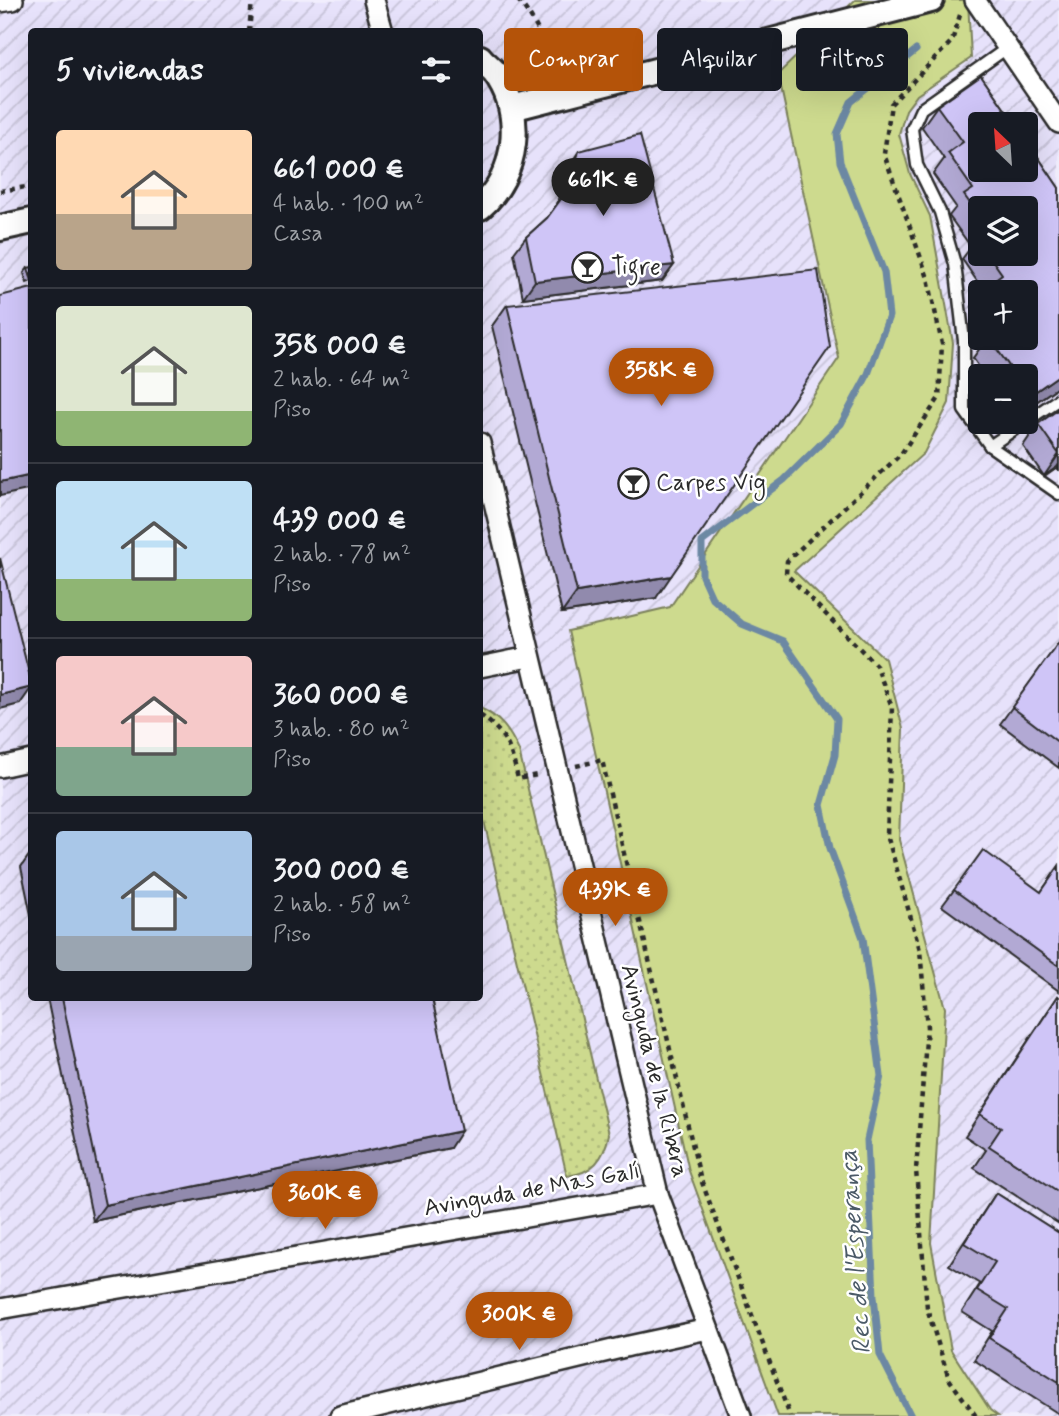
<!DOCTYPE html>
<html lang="es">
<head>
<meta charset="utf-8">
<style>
  :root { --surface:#171b24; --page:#242831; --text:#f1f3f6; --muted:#9ea1a6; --line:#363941; --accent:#b45309 }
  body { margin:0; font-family:Mynerve,sans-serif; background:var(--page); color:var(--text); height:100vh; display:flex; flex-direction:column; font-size:26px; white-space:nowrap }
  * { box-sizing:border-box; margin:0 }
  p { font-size:23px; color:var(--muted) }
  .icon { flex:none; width:38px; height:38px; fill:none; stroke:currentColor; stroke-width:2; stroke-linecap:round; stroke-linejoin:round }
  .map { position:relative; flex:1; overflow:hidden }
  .details { position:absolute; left:28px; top:28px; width:455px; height:973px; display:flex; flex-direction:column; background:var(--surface); border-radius:7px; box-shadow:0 7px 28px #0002 }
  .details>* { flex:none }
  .hud { position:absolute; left:504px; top:28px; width:450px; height:63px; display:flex; gap:14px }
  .needle { width:46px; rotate:335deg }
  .buttons { position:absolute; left:968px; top:112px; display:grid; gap:14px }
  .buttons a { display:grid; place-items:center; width:70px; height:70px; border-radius:7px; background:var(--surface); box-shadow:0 7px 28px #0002; font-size:35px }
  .price { position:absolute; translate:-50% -60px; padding:0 16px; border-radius:24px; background:var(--accent); color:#fff; font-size:23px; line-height:46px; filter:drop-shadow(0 2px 4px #0008) }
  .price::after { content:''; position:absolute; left:50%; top:42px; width:21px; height:16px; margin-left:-10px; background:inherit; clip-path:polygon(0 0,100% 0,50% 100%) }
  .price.active { background:#222; color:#fff }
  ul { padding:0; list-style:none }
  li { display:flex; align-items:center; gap:21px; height:175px; padding:0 28px }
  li+li { border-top:2px solid var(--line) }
  li span { display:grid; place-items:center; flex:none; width:196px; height:140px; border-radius:7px; color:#555 }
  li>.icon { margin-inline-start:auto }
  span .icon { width:84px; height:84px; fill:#fffc; stroke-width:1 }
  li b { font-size:30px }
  h2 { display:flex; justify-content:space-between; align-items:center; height:84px; padding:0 28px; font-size:30px }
  .chip { padding:0 24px; border-radius:7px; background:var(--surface); box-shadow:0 7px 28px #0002; font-size:24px; line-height:63px }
  .chip.active { background:var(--accent); color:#fff }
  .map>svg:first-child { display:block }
</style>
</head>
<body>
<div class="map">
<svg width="1059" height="1416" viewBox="0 0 1059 1416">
  <defs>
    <pattern id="industrial-furrows" width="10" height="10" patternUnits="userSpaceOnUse" patternTransform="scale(1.75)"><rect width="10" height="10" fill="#e7e2fb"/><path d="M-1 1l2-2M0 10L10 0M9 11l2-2" fill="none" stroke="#c6c2d7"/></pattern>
    <pattern id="grass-dots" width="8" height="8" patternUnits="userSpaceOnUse" patternTransform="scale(1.75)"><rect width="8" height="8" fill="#cdda8e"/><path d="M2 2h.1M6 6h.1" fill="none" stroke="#b0bb7b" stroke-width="1.8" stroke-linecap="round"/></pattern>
  </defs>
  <rect width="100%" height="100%" fill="#f1eefd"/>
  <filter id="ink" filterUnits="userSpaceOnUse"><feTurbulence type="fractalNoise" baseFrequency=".0143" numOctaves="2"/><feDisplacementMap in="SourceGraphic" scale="14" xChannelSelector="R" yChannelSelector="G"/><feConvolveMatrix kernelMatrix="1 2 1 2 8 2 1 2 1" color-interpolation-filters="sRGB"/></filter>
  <g filter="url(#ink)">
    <!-- industrial -->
    <g fill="url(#industrial-furrows)" fill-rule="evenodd">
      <path d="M 0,0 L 855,0 L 778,74 L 839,358 L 670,607 L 568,631 L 689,1171 L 778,1416 L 0,1416 ZM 32,32 L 480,32 L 480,998 L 32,998 Z"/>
      <path d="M 968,0 L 1059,0 L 1059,1416 L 998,1416 L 990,1410 L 951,1350 L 931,1243 L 945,1008 L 899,839 L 903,729 L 794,571 L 924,453 L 930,216 L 910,174 L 899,134 L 906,110 L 917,95 L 971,58 ZM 980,124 L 1026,124 L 1026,170 L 980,170 ZM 980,208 L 1026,208 L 1026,254 L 980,254 ZM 980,292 L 1026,292 L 1026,338 L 980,338 ZM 980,376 L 1026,376 L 1026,422 L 980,422 Z"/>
    </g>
    <!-- grass -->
    <path fill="url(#grass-dots)" stroke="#7c825c" stroke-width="2" d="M 480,708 C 500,717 510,731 519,751 L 609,1134 C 604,1159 593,1173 567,1176 L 480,804 Z"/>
    <!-- green -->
    <path fill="#cdda8e" stroke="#7c825c" stroke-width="2" d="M 855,0 L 968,0 L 971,58 L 917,95 L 906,110 L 899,134 L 910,174 L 930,216 L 953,343 L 949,403 L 924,453 L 794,571 L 885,659 L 903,729 L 899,840 L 945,1008 L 931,1243 L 951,1350 L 990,1410 L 998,1416 L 778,1416 L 689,1171 L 568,631 L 670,607 L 839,358 L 778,74 Z"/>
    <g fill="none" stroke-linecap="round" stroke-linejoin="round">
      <!-- stream -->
      <path stroke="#6c88a3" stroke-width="7" d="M 911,1416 L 880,1355 L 874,1296 L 867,1140 L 881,1076 L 863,938 L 830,848 L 821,805 L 835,755 L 837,719 L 783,641 L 742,624 L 712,598 L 702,576 L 702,542 L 784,480 L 841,424 L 868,374 L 889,316 L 884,272 L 840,162 L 837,134 L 851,102 L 916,50"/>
      <defs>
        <g id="service">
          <path d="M 1007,48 L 921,109 L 912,129 L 917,165 L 940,212 L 955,264 L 964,341 L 964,410 L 990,446 L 1059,494"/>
          <path d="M 990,446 L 1059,399"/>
        </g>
        <g id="minor">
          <path d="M 374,0 L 383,32"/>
          <path d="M 975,0 L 1059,123"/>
          <path d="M 0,2 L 13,0"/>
          <path d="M 480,443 L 658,1194 L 741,1416"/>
          <path d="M 480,667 L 529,657"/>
          <path d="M 0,767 L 32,760"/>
          <path d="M 0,1309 L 658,1194"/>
          <path d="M 340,1416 L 629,1346 L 708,1329"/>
        </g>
        <g id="tertiary">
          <path d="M 480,58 C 484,63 491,68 495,73 C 525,114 518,175 480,207"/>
          <path d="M 512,108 L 931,0"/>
          <path d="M 0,228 L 32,221"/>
        </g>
      </defs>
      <!-- service casing -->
      <use href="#service" stroke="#2b2b2b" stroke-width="15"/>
      <!-- minor casing -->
      <use href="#minor" stroke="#2b2b2b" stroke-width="24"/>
      <!-- tertiary casing -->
      <use href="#tertiary" stroke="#2b2b2b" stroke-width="30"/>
      <!-- path -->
      <g stroke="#2b2b2b" stroke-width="4.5" stroke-dasharray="5 5" stroke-linecap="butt">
        <path d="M 518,0 C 535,20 544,41 552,65"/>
        <path d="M 960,15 L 952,41 L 891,104 L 884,154 L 928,278 L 942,344 L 939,398 L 901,454 L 787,561 L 786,574 L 876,665 L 892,707 L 887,835 L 920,950 L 927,1027 L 916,1170 L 927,1308 L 949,1379 L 976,1416"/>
        <path d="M 249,32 L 252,0"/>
        <path d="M 0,191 L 32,186"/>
        <path d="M 480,715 C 506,733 511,748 518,779 L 537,775"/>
        <path d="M 576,766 L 602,760 L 700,1177 L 790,1416"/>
      </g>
      <!-- service -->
      <use href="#service" stroke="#fff" stroke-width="10"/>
      <!-- minor -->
      <use href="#minor" stroke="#fff" stroke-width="19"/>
      <!-- tertiary -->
      <use href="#tertiary" stroke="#fff" stroke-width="24"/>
    </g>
    <!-- wall -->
    <g fill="#b2a9d4" stroke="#2b2b2b" stroke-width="2" fill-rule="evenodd">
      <path d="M 981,75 L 1015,124 L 980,124 L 980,170 L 1026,170 L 1026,139 L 1059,188 L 1059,386 L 1026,409 L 1026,376 L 985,376 L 973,358 L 987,338 L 1026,338 L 1026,292 L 982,292 L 983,290 L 962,259 L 971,247 L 949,216 L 956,207 L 933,174 L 944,159 L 922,127 L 937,106 ZM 980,208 L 1026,208 L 1026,254 L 980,254 Z"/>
      <path d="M 579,151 L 674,265 L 662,281 L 523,298 L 514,253 L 526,237 L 547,218 L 557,204 L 568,168 Z"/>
      <path d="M 28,268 L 32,281 L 27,283 L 24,273 Z"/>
      <path d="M 980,295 L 980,318 L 972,307 Z"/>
      <path d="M 507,305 L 656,598 L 562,613 L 492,326 Z"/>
      <path d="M 980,393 L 980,411 L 974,402 Z"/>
      <path d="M 1059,409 L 1059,471 L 1057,467 L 1044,476 L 1023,446 L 1038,424 Z"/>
      <path d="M 988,422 L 1007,422 L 994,431 Z"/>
      <path d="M 1059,642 L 1059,768 L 1000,724 Z"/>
      <path d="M 32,851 L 32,920 L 21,867 Z"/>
      <path d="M 1059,866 L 1059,991 L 942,906 L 954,890 L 1041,892 Z"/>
      <path d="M 1058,996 L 1059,997 L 1059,1224 L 974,1168 L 986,1150 L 965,1136 Z"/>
      <path d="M 47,998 L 432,998 L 450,1148 L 93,1221 Z"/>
      <path d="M 996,1193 L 1059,1233 L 1059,1414 L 974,1360 L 992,1331 L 962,1312 L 980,1284 L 949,1265 Z"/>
    </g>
    <!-- shaded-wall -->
    <g fill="#918aad" stroke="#2b2b2b" stroke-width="2">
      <path d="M 674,265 L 662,281 L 523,298 L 535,281 Z"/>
      <path d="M 1059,375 L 1059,386 L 1026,409 L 1026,398 Z"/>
      <path d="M 1000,422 L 1007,422 L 994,431 Z"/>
      <path d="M 1059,454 L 1059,464 L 1057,467 L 1044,476 Z"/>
      <path d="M 32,475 L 32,489 L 0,496 L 0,482 Z"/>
      <path d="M 671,576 L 656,598 L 562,613 L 577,592 Z"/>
      <path d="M 32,687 L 20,704 L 0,709 L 0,695 Z"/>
      <path d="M 461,1131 L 450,1148 L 93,1221 L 105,1205 Z"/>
    </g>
    <!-- building -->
    <g fill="#cfc5f7" stroke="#2b2b2b" stroke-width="2">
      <path d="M 981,75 L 1015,124 L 980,124 L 980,170 L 1026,170 L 1026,139 L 1059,188 L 1059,375 L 1026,398 L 1026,376 L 994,376 L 1009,366 L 989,338 L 1026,338 L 1026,292 L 992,292 L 987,285 L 1002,274 L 988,254 L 1026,254 L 1026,208 L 980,208 L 980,217 L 964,195 L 973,189 L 948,153 L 963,142 L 937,106 Z"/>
      <path d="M 640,135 L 674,265 L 535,281 L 526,237 L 547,218 L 569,188 L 579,151 Z"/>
      <path d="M 32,267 L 32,277 L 31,277 L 28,268 Z"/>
      <path d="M 818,270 L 830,347 L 671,576 L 577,592 L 507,305 Z"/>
      <path d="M 32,288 L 32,475 L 0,482 L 0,296 Z"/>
      <path d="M 1059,409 L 1059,454 L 1038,424 Z"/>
      <path d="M 0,558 L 32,685 L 32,687 L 0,695 Z"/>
      <path d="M 1059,642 L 1059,743 L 1012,707 Z"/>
      <path d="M 983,850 L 1041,892 L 1059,866 L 1059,966 L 954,890 Z"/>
      <path d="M 1058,996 L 1059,997 L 1059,1192 L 989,1146 L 1001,1128 L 980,1114 Z"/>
      <path d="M 62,998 L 432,998 L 461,1131 L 105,1205 Z"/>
      <path d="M 996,1193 L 1059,1233 L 1059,1382 L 989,1338 L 1008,1309 L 977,1290 L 995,1262 L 964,1243 Z"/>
    </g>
  </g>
  <!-- icons -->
  <defs>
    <symbol id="bar-ring" viewBox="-11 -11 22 22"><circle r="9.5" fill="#fff" stroke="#2b2b2b" stroke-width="1.5"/><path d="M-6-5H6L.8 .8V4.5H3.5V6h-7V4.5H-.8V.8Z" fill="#2b2b2b"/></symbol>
  </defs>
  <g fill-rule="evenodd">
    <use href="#bar-ring" x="570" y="250" width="35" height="35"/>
    <use href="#bar-ring" x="616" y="466" width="35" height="35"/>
  </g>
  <g text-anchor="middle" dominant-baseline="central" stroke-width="5" stroke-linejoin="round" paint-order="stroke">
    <!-- poi labels -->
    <g font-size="24" fill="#2b2b2b" stroke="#fff" text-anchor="start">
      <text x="611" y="267">Tigre</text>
      <text x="656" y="483">Carpes Vig</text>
    </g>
    <!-- street labels -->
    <g font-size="24" fill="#2b2b2b" stroke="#fff">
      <text transform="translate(654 1071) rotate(76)">Avinguda de la Ribera</text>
      <text transform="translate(532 1190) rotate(-10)">Avinguda de Mas Galí</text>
    </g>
    <!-- water labels -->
    <g font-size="26" font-style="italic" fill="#4b5a67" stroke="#fff">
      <text transform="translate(856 1252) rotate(-94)">Rec de l'Esperança</text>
    </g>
  </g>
</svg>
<div class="buttons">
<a><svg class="needle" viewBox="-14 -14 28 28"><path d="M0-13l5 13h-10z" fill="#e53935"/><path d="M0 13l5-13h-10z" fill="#9ea1a6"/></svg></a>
<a><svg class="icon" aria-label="layers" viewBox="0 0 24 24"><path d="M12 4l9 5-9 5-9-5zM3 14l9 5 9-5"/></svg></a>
<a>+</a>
<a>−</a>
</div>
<b class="price active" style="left:603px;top:218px">661K €</b>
<b class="price" style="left:661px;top:408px">358K €</b>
<b class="price" style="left:615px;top:928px">439K €</b>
<b class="price" style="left:325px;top:1231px">360K €</b>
<b class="price" style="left:519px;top:1352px">300K €</b>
<div class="hud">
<a class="chip active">Comprar</a>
<a class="chip">Alquilar</a>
<a class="chip">Filtros</a>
</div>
<section class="details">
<h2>5 viviendas<svg class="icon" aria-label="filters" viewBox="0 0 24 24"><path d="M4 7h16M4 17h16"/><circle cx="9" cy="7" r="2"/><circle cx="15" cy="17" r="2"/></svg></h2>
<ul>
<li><span style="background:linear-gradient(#ffd9b3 60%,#b9a48a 0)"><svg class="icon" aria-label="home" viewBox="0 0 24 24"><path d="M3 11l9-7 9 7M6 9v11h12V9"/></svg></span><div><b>661 000 €</b><p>4 hab. · 100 m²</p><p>Casa</p></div></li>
<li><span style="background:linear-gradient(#dfe7d0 75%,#8fb573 0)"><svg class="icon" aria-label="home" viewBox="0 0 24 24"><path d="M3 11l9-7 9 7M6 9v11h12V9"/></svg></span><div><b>358 000 €</b><p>2 hab. · 64 m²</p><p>Piso</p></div></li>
<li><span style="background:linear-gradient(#bfe0f5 70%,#8fb573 0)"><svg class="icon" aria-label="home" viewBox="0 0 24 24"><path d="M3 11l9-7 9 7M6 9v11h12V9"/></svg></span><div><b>439 000 €</b><p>2 hab. · 78 m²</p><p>Piso</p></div></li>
<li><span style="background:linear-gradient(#f6c9c9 65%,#7fa58c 0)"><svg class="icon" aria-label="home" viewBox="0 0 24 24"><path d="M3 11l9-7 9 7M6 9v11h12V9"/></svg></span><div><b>360 000 €</b><p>3 hab. · 80 m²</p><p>Piso</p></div></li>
<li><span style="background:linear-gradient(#a9c7e8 75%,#9aa5b1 0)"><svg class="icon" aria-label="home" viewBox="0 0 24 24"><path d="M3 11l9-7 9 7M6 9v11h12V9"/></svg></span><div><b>300 000 €</b><p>2 hab. · 58 m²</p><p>Piso</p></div></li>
</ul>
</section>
</div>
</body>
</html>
